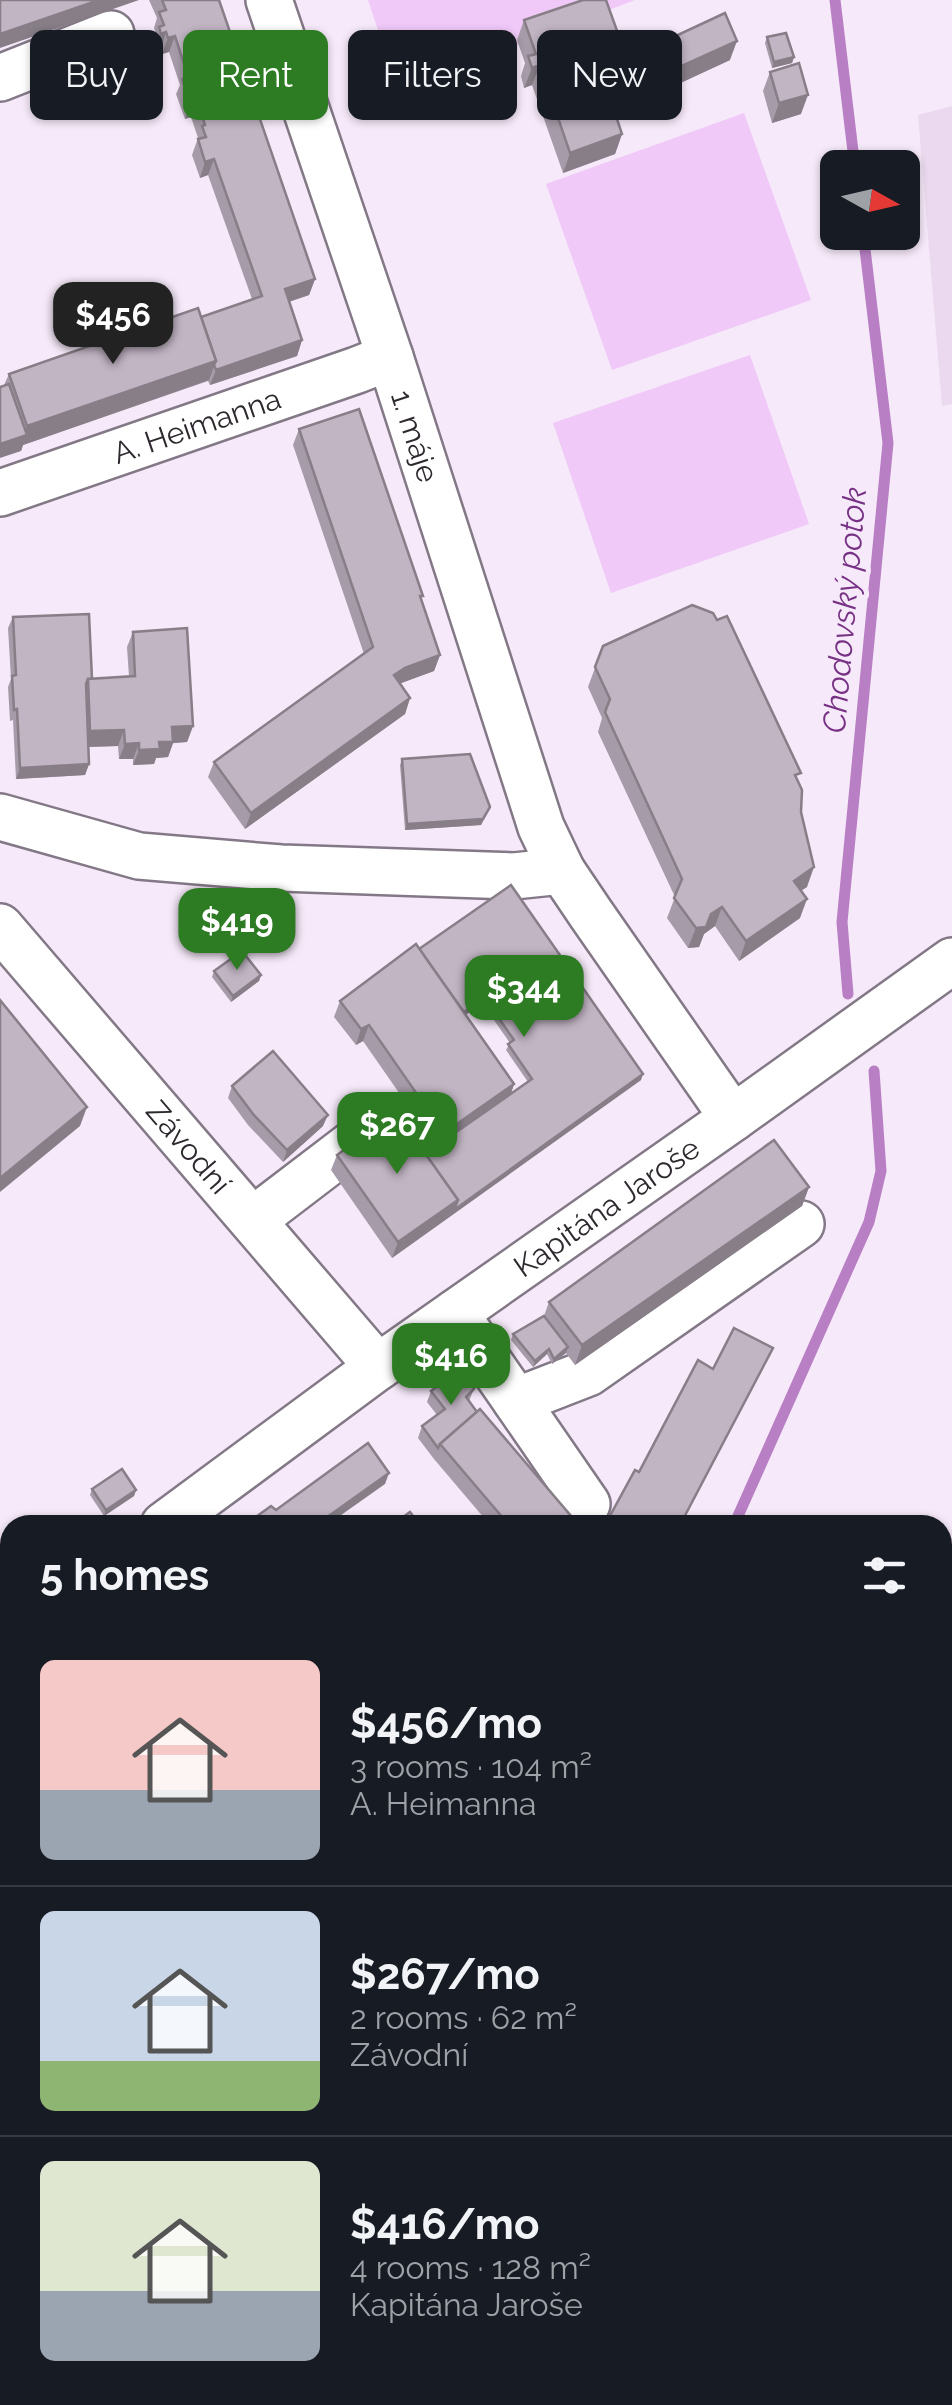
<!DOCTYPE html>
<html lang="en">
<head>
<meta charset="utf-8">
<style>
  :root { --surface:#171b24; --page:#20242c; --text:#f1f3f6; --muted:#9ea1a6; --line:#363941; --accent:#2d7b23 }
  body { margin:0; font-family:Raleway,sans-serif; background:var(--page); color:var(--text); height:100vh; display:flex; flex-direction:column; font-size:38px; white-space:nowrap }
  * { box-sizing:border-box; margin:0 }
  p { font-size:32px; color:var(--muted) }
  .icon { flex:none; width:55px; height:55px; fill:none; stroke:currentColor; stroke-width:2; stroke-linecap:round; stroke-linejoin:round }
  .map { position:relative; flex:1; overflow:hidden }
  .panel { position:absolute; left:0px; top:1515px; width:952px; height:890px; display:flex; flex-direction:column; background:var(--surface); border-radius:30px 30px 0 0; box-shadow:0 2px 8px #0004 }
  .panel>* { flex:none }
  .banner { position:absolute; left:30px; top:30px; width:892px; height:90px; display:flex; gap:20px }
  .needle { width:65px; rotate:98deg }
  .buttons { position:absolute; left:820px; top:150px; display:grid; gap:20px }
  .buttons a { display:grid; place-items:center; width:100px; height:100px; border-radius:15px; background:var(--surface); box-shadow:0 2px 8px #0004; font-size:50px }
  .price { position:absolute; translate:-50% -85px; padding:0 22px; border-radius:20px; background:var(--accent); color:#fff; font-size:32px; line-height:65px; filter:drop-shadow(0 2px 5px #0008) }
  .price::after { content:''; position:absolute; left:50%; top:60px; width:30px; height:22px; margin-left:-15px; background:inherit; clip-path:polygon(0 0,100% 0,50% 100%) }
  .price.selected { background:#222; color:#fff }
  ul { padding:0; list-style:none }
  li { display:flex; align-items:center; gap:30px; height:250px; padding:0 40px }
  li+li { border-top:2px solid var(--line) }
  li span { display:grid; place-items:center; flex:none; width:280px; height:200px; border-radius:15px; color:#555 }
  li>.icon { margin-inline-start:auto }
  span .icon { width:120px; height:120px; fill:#fffc; stroke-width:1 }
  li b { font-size:42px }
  h2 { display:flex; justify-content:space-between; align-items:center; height:120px; padding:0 40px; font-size:42px }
  .chip { padding:0 35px; border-radius:15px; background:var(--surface); box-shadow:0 2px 8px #0004; font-size:35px; line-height:90px }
  .chip.selected { background:var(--accent); color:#fff }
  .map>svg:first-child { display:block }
</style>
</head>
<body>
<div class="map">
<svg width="952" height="2405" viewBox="0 0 952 2405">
  <rect width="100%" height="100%" fill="#f6e9f9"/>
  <!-- built -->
  <g fill="#ebdaef">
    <path d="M 952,106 L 952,404 L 942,406 L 918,115 Z"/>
    <path d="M 3,1715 L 10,1724 L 10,2395 L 403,2395 L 412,2405 L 0,2405 L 0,1717 Z"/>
  </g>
  <!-- pitch -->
  <g fill="#f0c9f8">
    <path d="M 368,0 L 635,0 L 398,90 Z"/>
    <path d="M 744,113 L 811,300 L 612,370 L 546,184 Z"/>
    <path d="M 750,355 L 809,524 L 611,593 L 553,423 Z"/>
  </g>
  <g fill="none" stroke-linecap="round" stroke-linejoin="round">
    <!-- stream -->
    <g stroke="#b87fc4" stroke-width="11">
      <path d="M 835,0 L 855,168"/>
      <path d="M 848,994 L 842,922 L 888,443 L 863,232"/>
      <path d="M 734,1525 L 869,1222 L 881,1171 L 874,1071"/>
      <path d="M 679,2395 L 685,2405"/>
    </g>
    <defs>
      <g id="minor">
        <path id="s1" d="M 269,0 L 390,357 L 541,827 L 562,871 L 591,914 L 733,1118"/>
        <path d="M 0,78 L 111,34"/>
        <path id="s2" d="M 0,493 L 357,370 L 390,357"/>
        <path d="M 0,817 L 139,856 L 281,868 L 514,876 L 562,871"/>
        <path id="s3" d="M 0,927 L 378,1367"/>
        <path d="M 253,1220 L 384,1120"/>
        <path d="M 455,1313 L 516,1401 L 588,1373 L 801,1224"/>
        <path d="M 516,1401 L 587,1504"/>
        <path id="s4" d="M 164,1525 L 378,1367 L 733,1118 L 952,961"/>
        <path d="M 0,1645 L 10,1638"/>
        <path d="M 0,1782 L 10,1795"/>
        <path d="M 334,2395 L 341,2405"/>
      </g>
    </defs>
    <!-- minor casing -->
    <use href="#minor" stroke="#837886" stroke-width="50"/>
    <!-- minor -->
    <use href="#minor" stroke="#fff" stroke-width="45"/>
  </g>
  <!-- wall -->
  <g fill="#a69ba8" fill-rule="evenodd">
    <path d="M 149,0 L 219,0 L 315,279 L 309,295 L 289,302 L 302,340 L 297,356 L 210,385 L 208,381 L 23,445 L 21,451 L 4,385 L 9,374 L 201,317 L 252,299 L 208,175 L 200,178 L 192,155 L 198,138 L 191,117 L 185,119 L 176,94 L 180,85 L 169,52 L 162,54 L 161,48 L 155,50 L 153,42 L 156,34 L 154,28 L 157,18 Z"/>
    <path d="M 524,20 L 625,53 L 617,72 L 603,78 L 622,134 L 615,154 L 563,173 L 532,85 L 524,88 L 521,76 L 525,63 L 517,40 Z"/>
    <path d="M 767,37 L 794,57 L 792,63 L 772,68 L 765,43 Z"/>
    <path d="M 637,54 L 730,60 L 646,99 L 642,90 L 636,93 L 630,73 Z"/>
    <path d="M 770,72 L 801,114 L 772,123 L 763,91 Z"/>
    <path d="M 299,429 L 421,600 L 440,655 L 434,671 L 400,683 L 410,698 L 405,714 L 245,829 L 208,777 L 214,762 L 364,654 L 293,445 Z"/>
    <path d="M 13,617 L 92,679 L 129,677 L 127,647 L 133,632 L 193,726 L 187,742 L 173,743 L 168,757 L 156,758 L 154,764 L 133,765 L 133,759 L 119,759 L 118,746 L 88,747 L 89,764 L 85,775 L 16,779 L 13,720 L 10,721 L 8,687 L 11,679 L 8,628 Z"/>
    <path d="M 603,646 L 798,781 L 807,887 L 801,890 L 800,918 L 739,961 L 715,926 L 704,934 L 699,947 L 688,948 L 667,918 L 675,897 L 598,732 L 602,718 L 588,687 Z"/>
    <path d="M 402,759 L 490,807 L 481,825 L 405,830 L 400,765 Z"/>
    <path d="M 419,949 L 641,1080 L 392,1258 L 331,1170 L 337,1155 L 425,1154 L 436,1146 L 363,1041 L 356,1045 L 334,1017 L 340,1001 ZM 482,1003 L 510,1043 L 506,1050 L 528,1082 L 511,1093 L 514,1084 L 466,1015 Z"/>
    <path d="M 214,971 L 261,975 L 259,981 L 231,1002 L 212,977 Z"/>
    <path d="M 232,1086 L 323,1126 L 283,1162 L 248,1125 L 228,1098 Z"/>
    <path d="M 809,1187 L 802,1206 L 575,1365 L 566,1353 L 552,1364 L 547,1354 L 533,1367 L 511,1340 L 513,1334 L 544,1316 L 549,1302 Z"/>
    <path d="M 474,1389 L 469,1401 L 571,1516 L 568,1525 L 490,1525 L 434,1459 L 418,1438 L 422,1426 L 437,1415 L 427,1402 L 431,1391 Z"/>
    <path d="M 92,1489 L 136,1490 L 134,1496 L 104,1516 L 90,1495 Z"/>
  </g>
  <!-- shaded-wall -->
  <g fill="#877e88">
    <path d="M 99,0 L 139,0 L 0,48 L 0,34 Z"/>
    <path d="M 166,32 L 161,48 L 155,50 L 161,34 Z"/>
    <path d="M 175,36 L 169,52 L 162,54 L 168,38 Z"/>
    <path d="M 737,41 L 730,60 L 646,99 L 653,79 Z"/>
    <path d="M 625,53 L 617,72 L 590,82 L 598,62 Z"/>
    <path d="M 794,57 L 792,63 L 772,68 L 774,62 Z"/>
    <path d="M 540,65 L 532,85 L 524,88 L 532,68 Z"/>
    <path d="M 649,71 L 642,90 L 636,93 L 643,73 Z"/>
    <path d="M 808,95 L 801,114 L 772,123 L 779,103 Z"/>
    <path d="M 197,101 L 191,117 L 185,119 L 190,103 Z"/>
    <path d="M 622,134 L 615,154 L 563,173 L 570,153 Z"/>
    <path d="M 214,159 L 208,175 L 200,178 L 205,162 Z"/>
    <path d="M 315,279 L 309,295 L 279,305 L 285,289 Z"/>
    <path d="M 302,340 L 297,356 L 210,385 L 216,370 Z"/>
    <path d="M 216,361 L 209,380 L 23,445 L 21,451 L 0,458 L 0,444 L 23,436 L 27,426 Z"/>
    <path d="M 440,655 L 434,671 L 399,684 L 394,675 L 405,668 Z"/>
    <path d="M 410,698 L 405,714 L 245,829 L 251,813 Z"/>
    <path d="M 193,726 L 187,742 L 173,743 L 168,757 L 156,758 L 154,764 L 133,765 L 139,750 L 159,742 L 172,727 Z"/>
    <path d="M 124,730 L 118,746 L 84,747 L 90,731 Z"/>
    <path d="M 139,743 L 133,759 L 119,759 L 125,744 Z"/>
    <path d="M 89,764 L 85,775 L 16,779 L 20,768 Z"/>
    <path d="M 490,807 L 481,825 L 405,830 L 407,824 Z"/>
    <path d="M 814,867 L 807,887 L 787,900 L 794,881 Z"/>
    <path d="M 807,899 L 800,918 L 739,961 L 746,941 Z"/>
    <path d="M 722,907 L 715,926 L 704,934 L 699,947 L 688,948 L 696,928 Z"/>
    <path d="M 261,975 L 259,981 L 231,1002 L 233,996 Z"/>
    <path d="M 484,997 L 482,1003 L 455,1022 L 457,1016 Z"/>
    <path d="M 369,1025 L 363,1041 L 356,1045 L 361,1029 Z"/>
    <path d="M 643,1074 L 641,1080 L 392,1258 L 398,1242 Z"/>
    <path d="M 514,1084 L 509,1100 L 438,1149 L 444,1133 Z"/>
    <path d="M 87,1107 L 80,1126 L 0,1192 L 0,1178 Z"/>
    <path d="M 328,1115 L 323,1126 L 283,1162 L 287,1150 Z"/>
    <path d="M 809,1187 L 802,1206 L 575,1365 L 582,1345 Z"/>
    <path d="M 568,1347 L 566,1353 L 552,1364 L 554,1359 Z"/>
    <path d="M 549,1349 L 547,1354 L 533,1367 L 535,1361 Z"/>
    <path d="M 389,1473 L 385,1484 L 327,1525 L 316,1525 Z"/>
    <path d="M 136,1490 L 134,1496 L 104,1516 L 106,1510 Z"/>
  </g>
  <!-- building -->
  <g fill="#c1b4c3" stroke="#877e88" stroke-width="2.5">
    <path d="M 0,0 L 99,0 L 0,34 Z"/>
    <path d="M 162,0 L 219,0 L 315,279 L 285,289 L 302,340 L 216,370 L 214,365 L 216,361 L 201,317 L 262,296 L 214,159 L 205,162 L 198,139 L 206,137 L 202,126 L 205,125 L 197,101 L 190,103 L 182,79 L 188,76 L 175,36 L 168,38 L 166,32 L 161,34 L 159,27 L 164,25 L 159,12 L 166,10 Z"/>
    <path d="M 583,0 L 606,0 L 625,53 L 598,62 L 622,134 L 570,153 L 540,65 L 532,68 L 528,56 L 536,54 L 524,20 Z"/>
    <path d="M 725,13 L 737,41 L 653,79 L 649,71 L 643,73 L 637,54 Z"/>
    <path d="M 786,33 L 794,57 L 774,62 L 767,37 Z"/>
    <path d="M 799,63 L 808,95 L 779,103 L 770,72 Z"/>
    <path d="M 198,308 L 216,361 L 27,426 L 9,374 Z"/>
    <path d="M 9,384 L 27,435 L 0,444 L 0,387 Z"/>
    <path d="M 359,409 L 423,596 L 420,596 L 440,655 L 405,668 L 394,675 L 410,698 L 251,813 L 214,762 L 373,647 L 299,429 Z"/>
    <path d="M 692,605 L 713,613 L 717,620 L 727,616 L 801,773 L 795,775 L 802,790 L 801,812 L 814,867 L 794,881 L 807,899 L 746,941 L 722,907 L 711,914 L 706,927 L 696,928 L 674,898 L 682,879 L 605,712 L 610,699 L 595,667 L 603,646 Z"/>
    <path d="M 89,614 L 92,679 L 88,679 L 86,684 L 89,764 L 20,768 L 17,709 L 14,710 L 12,676 L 16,675 L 13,617 Z"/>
    <path d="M 187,628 L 193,726 L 172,727 L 173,742 L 159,742 L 160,749 L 139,750 L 139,743 L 125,744 L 124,730 L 90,731 L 88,679 L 135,676 L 133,632 Z"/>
    <path d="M 470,754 L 490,807 L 483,819 L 407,824 L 402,759 Z"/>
    <path d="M 511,885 L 643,1074 L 454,1210 L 458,1200 L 425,1154 L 532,1079 L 508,1044 L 514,1040 L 484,997 L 464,1012 L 419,949 Z"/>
    <path d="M 416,944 L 514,1084 L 444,1133 L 369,1025 L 361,1029 L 340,1001 Z"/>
    <path d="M 242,951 L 261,975 L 233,996 L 214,971 Z"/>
    <path d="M 0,1000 L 87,1107 L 0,1178 Z"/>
    <path d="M 273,1051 L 328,1115 L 287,1150 L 253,1114 L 232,1086 Z"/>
    <path d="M 396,1112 L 458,1200 L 398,1242 L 337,1155 Z"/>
    <path d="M 774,1140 L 809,1187 L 582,1345 L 549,1302 Z"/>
    <path d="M 544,1316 L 568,1347 L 554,1359 L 549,1349 L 535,1361 L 513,1334 Z"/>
    <path d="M 734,1328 L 773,1348 L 680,1525 L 605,1525 L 635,1470 L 639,1472 L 698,1360 L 713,1369 Z"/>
    <path d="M 460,1370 L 474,1389 L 466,1397 L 477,1412 L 440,1444 L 438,1448 L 422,1426 L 445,1409 L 431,1391 Z"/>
    <path d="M 480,1409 L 571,1516 L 561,1525 L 509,1525 L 440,1444 Z"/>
    <path d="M 368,1443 L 389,1473 L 316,1525 L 245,1525 L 271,1506 L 276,1510 Z"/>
    <path d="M 122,1469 L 136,1490 L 106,1510 L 92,1489 Z"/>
    <path d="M 410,1512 L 420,1525 L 392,1525 Z"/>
    <path d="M 202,2395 L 324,2395 L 331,2405 L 191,2405 Z"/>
  </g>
  <g text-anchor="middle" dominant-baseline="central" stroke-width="10" stroke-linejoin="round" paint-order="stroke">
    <!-- street labels -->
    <g font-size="30" fill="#2e292f" stroke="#f6e9f9">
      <text stroke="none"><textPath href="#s2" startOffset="208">A. Heimanna</textPath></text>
      <text stroke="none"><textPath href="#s1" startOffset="460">1. máje</textPath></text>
      <text stroke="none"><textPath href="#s3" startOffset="290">Závodní</textPath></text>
      <text stroke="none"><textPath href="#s4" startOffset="545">Kapitána Jaroše</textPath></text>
    </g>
    <!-- water labels -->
    <g font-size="32" font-style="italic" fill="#773285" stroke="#f6e9f9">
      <text transform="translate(844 610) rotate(-85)">Chodovský potok</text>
    </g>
  </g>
</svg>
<div class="buttons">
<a><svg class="needle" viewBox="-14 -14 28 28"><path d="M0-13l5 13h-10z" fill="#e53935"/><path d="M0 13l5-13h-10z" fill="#9ea1a6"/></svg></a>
</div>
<b class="price selected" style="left:113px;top:367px">$456</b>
<b class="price" style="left:237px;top:973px">$419</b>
<b class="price" style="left:524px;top:1040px">$344</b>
<b class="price" style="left:397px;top:1177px">$267</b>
<b class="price" style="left:451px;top:1408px">$416</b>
<div class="banner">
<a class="chip">Buy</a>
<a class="chip selected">Rent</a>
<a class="chip">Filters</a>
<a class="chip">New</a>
</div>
<section class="panel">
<h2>5 homes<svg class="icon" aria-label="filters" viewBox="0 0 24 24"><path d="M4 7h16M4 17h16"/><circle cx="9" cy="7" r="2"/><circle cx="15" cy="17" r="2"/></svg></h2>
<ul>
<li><span style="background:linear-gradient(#f6c9c9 65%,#9aa5b1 0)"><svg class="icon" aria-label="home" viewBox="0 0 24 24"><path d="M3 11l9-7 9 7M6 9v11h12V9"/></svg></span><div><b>$456/mo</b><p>3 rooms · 104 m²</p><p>A. Heimanna</p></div></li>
<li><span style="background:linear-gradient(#c9d6e8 75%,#8fb573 0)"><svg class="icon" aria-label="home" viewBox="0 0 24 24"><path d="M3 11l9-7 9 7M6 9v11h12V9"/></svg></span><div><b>$267/mo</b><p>2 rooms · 62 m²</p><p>Závodní</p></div></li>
<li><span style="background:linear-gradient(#dfe7d0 65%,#9aa5b1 0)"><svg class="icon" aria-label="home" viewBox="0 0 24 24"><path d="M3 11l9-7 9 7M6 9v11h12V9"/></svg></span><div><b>$416/mo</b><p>4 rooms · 128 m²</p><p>Kapitána Jaroše</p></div></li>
</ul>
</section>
</div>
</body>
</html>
